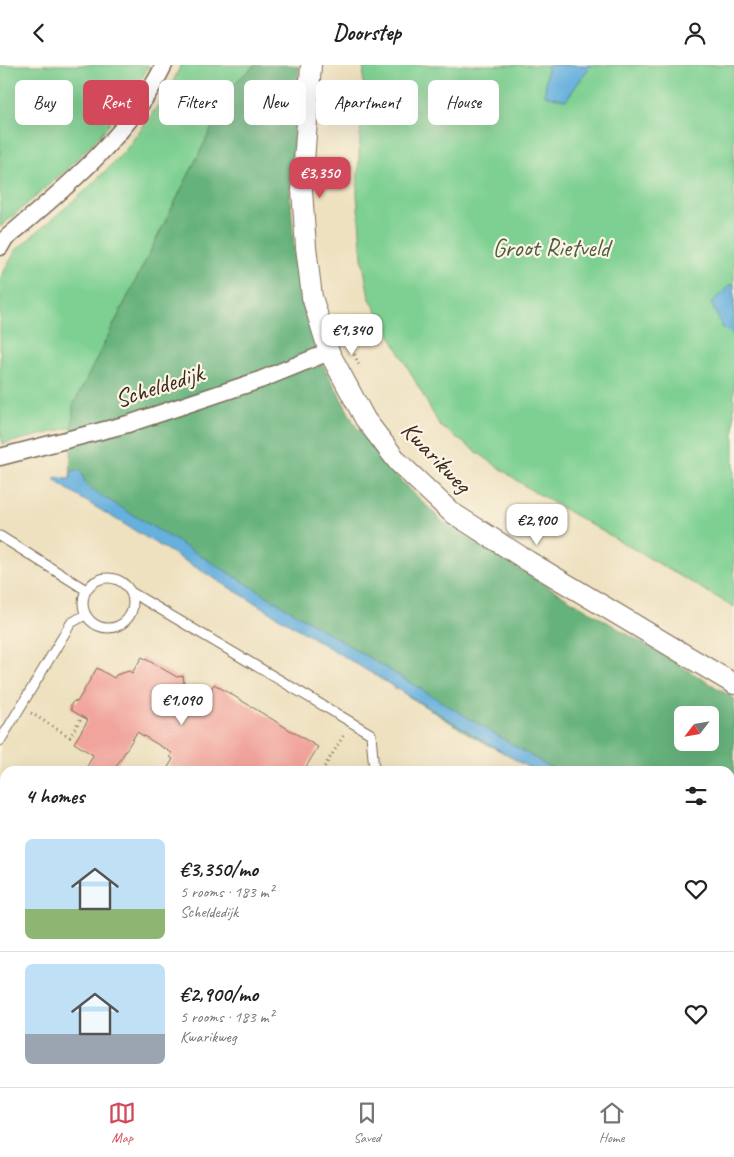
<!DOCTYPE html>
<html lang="en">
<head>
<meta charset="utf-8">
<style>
  :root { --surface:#fff; --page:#f6f6f6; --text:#222; --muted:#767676; --line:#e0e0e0; --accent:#d1495b }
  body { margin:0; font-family:Caveat,sans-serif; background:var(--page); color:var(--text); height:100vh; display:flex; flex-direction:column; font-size:19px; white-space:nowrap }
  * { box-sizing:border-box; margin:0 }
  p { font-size:16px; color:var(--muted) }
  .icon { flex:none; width:28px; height:28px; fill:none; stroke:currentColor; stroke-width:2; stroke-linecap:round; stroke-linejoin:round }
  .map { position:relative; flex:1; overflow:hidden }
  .drawer { position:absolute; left:0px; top:701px; width:735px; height:321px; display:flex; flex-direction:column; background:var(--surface); border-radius:15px 15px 0 0; box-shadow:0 5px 20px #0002 }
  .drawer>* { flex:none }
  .top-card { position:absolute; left:15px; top:15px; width:705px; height:45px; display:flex; gap:10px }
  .needle { width:32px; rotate:239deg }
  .controls { position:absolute; left:674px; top:641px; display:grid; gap:10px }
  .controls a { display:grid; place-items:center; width:45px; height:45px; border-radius:8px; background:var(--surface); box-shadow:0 5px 20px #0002; font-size:25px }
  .price { position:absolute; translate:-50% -42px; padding:0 11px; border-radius:10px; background:#fff; color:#222; font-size:16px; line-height:32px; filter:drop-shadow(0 1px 2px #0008) }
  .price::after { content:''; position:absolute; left:50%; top:30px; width:15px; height:11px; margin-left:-8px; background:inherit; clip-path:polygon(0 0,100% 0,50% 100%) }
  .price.active { background:var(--accent); color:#fff }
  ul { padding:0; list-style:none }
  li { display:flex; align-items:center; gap:15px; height:125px; padding:0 25px }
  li+li { border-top:1px solid var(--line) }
  li span { display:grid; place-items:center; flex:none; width:140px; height:100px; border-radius:8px; color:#555 }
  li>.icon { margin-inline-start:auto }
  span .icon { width:60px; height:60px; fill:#fffc; stroke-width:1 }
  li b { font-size:21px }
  h2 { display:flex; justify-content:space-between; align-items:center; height:60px; padding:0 25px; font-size:21px }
  .chip { padding:0 18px; border-radius:8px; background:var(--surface); box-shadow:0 5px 20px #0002; font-size:18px; line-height:45px }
  .chip.active { background:var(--accent); color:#fff }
  header { display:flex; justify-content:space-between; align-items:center; height:65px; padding:0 25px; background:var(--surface); font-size:22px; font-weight:800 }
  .menu { display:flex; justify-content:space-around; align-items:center; height:70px; border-top:1px solid var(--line); background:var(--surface); font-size:14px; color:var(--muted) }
  .menu a { display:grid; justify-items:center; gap:2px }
  .menu .active { color:var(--accent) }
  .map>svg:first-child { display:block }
</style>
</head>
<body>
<header><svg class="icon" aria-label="back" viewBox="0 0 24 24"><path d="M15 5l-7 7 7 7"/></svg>Doorstep<svg class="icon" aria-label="person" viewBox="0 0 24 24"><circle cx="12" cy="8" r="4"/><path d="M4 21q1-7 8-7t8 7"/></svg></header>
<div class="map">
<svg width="734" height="1022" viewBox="0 0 734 1022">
  <rect width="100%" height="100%" fill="#fcf5e5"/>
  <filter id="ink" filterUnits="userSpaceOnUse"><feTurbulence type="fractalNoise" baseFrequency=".02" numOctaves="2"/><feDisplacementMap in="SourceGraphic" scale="10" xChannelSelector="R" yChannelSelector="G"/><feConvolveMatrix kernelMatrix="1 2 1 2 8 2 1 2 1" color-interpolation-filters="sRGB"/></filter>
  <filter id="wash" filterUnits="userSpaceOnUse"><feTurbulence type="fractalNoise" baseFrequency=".0096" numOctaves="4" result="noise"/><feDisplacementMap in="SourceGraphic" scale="20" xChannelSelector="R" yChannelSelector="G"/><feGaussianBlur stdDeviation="1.12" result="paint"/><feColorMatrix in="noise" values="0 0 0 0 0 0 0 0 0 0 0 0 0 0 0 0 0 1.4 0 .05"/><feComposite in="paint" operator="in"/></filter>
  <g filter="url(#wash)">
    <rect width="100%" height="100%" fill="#eee1c0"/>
    <!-- green -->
    <g fill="#7ed092" stroke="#5c7d58">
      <path d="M 0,0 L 149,0 L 144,10 L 103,67 L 65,106 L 0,162 Z"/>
      <path d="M 181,0 L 255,0 L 234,19 L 73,341 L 73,362 L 3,379 L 0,364 L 0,214 L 16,185 L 84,127 L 125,86 L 169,25 Z"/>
      <path d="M 364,0 L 734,0 L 734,542 L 528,423 L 440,361 L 369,232 L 362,193 L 357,128 Z"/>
    </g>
    <!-- forest -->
    <path fill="#66b27c" stroke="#506e4d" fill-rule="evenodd" d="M 255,0 L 294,0 L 299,2 L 290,125 L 294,183 L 301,234 L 319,292 L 355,360 L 390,405 L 443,457 L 522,506 L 734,633 L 734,811 L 730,809 L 730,706 L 538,706 L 472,671 L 70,419 L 73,341 L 234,19 ZM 682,650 L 710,650 L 710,678 L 682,678 Z"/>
    <!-- water -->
    <g fill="#66b0de" stroke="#506d7e">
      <path d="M 547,0 L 591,0 L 566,35 L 545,30 Z"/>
      <path d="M 734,219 L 734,270 L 723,263 L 711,238 L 730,220 Z"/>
      <path d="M 76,405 L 81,406 L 86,420 L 92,425 L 556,706 L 534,706 L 79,432 L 57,417 L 54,414 L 56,412 L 67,414 L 71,413 L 71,407 Z"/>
    </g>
    <g id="blocks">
      <!-- building -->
      <g fill="#f1a49c">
        <path d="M 142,592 L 177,612 L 183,611 L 184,617 L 175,633 L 197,646 L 214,619 L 318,682 L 306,702 L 312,706 L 166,706 L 173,694 L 170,692 L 172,688 L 137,667 L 116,702 L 120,704 L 119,706 L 94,706 L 87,702 L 93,690 L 74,678 L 88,655 L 71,645 L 71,639 L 74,636 L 77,637 L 97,603 L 114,613 L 116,610 L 129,606 L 132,608 Z"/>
        <path d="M 209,1018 L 210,1018 L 216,1022 L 206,1022 Z"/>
        <path d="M 371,1018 L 374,1018 L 379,1022 L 367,1022 Z"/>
        <path d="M 376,1018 L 391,1018 L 387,1022 L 381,1022 Z"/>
      </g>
    </g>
  </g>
  <g filter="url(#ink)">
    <use href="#blocks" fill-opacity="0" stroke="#7a6a57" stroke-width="1"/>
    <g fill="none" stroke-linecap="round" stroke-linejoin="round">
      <defs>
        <g id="service">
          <path d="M 0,471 L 86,525"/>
          <circle cx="108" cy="538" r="25"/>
          <path d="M 131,527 L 371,669 L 374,706"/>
          <path d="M 0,676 L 71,558 L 85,550"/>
          <path d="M 0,772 L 5,775"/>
          <path d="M 0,1008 L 5,1017"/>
        </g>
        <g id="minor">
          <path d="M 0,182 L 4,175 C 64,124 128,73 164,0"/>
          <path d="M 0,392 L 128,359 L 260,315 L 329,287"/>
          <path d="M 287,1022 L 291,1018"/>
          <path d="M 504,1022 L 505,1018"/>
        </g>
        <path id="tertiary" d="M 311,0 L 302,125 L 306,182 L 312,232 L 329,287 L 365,354 L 398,397 L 451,447 L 528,496 L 734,619"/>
      </defs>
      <!-- service casing -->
      <use href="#service" stroke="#7a6a57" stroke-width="11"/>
      <!-- minor casing -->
      <use href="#minor" stroke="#7a6a57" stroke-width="19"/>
      <!-- tertiary casing -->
      <use href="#tertiary" stroke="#7a6a57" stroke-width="22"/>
      <!-- path -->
      <g stroke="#7a6a57" stroke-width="3" stroke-dasharray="1 4" stroke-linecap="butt">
        <path d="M 342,262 L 359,300"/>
        <path d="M 31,648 L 70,672 L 82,651"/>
        <path d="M 322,706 L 345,668"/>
        <path d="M 128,1022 L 131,1018"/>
      </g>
      <!-- service -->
      <use href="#service" stroke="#fff" stroke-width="9"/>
      <!-- minor -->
      <use href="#minor" stroke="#fff" stroke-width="16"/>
      <!-- tertiary -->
      <use href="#tertiary" stroke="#fff" stroke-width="20"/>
    </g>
  </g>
  <g text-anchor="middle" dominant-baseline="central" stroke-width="4.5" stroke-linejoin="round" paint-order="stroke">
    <!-- park labels -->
    <g font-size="25" fill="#4f5c41" stroke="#fcf5e5">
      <text x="551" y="183">Groot Rietveld</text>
    </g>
    <!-- street labels -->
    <g font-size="25" fill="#3b2a1e" stroke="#fcf5e5">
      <text transform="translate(159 321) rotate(-18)">Scheldedijk</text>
      <text transform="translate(436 392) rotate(46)">Kwarikweg</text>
    </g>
  </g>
</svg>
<div class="controls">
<a><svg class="needle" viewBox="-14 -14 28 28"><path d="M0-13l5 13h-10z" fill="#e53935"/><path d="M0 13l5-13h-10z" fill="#767676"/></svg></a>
</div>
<b class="price active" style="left:320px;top:134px">€3,350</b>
<b class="price" style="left:352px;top:291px">€1,340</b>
<b class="price" style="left:537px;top:481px">€2,900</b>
<b class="price" style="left:182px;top:661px">€1,090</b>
<div class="top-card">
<a class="chip">Buy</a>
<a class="chip active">Rent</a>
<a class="chip">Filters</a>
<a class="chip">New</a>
<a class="chip">Apartment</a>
<a class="chip">House</a>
</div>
<section class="drawer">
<h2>4 homes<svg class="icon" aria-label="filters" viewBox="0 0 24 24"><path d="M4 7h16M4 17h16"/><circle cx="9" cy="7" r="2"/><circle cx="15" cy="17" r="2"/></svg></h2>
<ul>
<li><span style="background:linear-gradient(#bfe0f5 70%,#8fb573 0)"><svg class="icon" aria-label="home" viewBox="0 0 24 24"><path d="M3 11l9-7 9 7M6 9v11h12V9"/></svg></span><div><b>€3,350/mo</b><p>5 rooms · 183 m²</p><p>Scheldedijk</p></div><svg class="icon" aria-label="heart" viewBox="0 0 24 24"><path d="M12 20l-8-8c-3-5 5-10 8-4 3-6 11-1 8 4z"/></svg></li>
<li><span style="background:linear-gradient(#bfe0f5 70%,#9aa5b1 0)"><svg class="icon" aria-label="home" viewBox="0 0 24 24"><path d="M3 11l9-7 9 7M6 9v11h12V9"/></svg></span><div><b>€2,900/mo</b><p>5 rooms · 183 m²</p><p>Kwarikweg</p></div><svg class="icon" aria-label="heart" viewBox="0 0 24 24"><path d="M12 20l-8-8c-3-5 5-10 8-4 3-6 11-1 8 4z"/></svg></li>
</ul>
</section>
</div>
<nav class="menu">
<a class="active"><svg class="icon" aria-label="map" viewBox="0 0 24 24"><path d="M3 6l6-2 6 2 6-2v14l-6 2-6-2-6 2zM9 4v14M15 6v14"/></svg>Map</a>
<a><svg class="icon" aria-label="saved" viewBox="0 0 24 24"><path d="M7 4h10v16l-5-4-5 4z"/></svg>Saved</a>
<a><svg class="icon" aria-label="home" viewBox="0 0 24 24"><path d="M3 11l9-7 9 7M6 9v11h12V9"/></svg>Home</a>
</nav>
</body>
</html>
